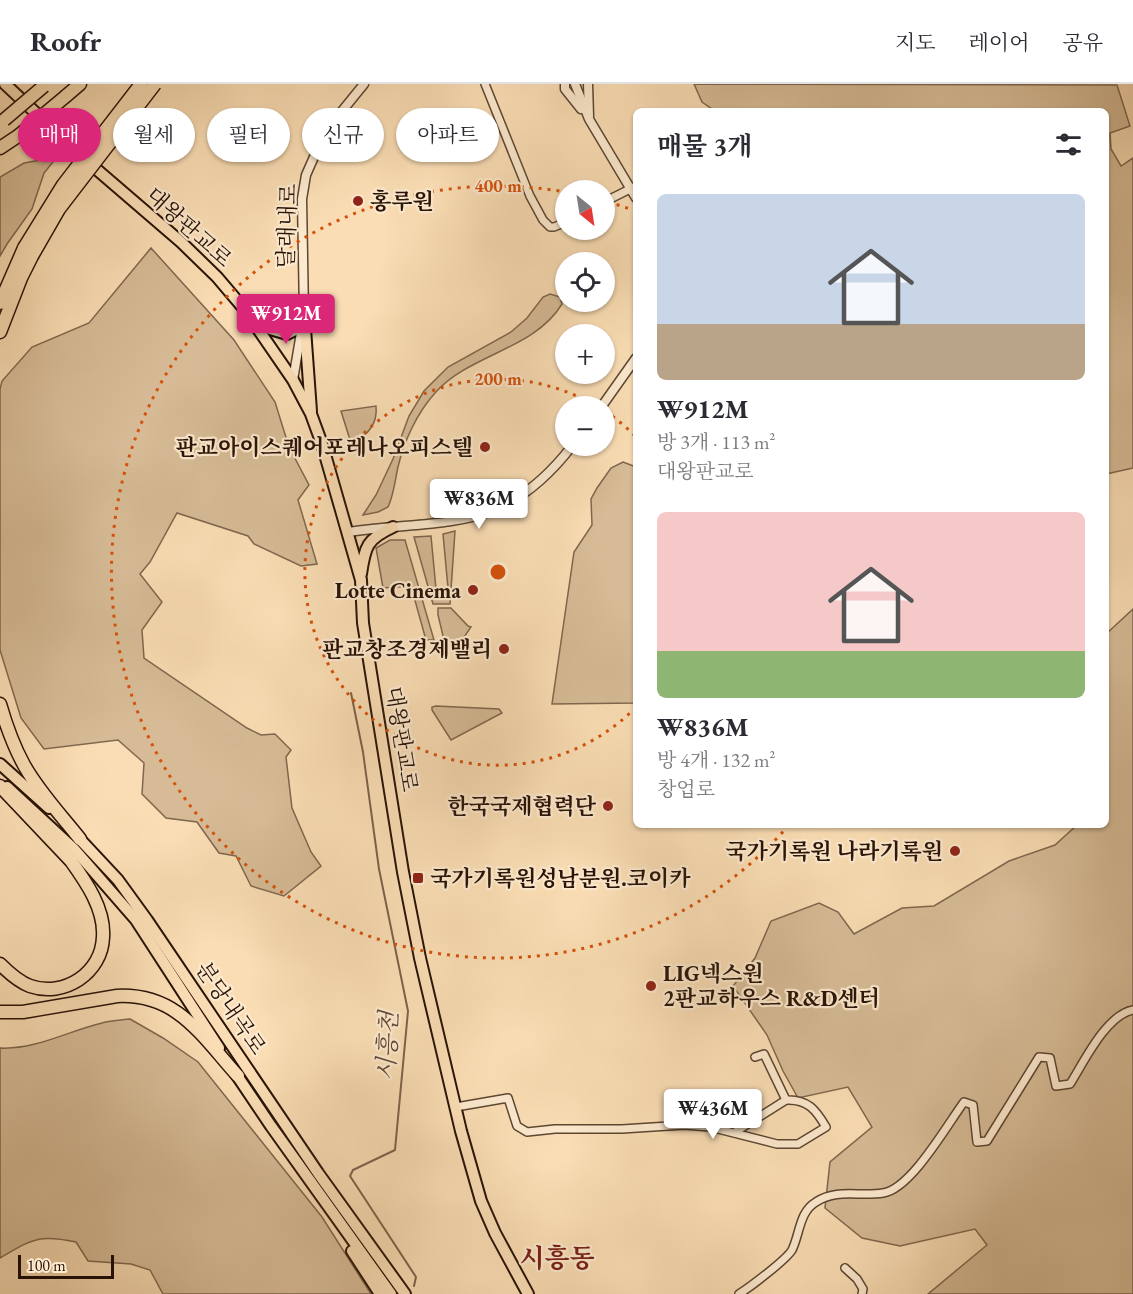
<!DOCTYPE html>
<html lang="ko">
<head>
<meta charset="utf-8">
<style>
  :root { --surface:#fff; --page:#f2f2f3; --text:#2b2b33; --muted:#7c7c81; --line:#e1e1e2; --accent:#db2777 }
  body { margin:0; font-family:"EB Garamond","Noto Serif KR",serif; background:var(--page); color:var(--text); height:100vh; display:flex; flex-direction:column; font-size:22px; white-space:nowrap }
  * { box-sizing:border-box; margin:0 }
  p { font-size:20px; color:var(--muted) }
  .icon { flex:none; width:33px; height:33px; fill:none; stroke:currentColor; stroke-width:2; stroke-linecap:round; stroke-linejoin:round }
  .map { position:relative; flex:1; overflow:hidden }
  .panel { position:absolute; left:633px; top:24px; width:476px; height:720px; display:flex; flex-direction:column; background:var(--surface); border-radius:9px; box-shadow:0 2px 4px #0004 }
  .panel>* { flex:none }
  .hud { position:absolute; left:18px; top:24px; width:525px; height:54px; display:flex; gap:12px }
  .needle { width:39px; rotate:150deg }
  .tools { position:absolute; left:555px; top:96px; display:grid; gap:12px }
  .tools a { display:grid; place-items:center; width:60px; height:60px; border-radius:50%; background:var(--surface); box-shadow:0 2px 4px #0004; font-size:30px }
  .scale { position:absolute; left:18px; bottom:15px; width:96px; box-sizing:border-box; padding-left:6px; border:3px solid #281306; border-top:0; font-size:16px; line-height:21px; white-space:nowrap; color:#281306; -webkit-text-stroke:4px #fce9ce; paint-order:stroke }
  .price { position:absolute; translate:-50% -51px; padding:0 14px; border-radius:6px; background:#fff; color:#222; font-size:20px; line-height:39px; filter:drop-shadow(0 2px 3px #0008) }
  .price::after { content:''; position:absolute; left:50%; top:36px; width:18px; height:14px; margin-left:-9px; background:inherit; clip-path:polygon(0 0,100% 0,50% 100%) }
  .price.on { background:var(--accent); color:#fff }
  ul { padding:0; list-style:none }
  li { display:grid; align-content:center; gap:12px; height:318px; padding:0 24px }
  li span { display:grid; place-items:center; height:186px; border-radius:9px; color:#555 }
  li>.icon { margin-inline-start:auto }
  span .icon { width:108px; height:108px; fill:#fffc; stroke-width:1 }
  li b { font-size:26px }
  h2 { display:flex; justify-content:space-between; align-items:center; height:72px; padding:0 24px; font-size:26px }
  .pill { padding:0 21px; border-radius:27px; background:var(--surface); box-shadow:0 2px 4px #0004; font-size:21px; line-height:54px }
  .pill.on { background:var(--accent); color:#fff }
  header { display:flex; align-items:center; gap:36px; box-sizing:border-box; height:84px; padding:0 30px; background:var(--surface); border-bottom:2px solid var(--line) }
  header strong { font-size:28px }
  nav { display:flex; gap:33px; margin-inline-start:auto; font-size:21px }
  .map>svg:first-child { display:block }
</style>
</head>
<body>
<header>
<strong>Roofr</strong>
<nav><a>지도</a><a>레이어</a><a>공유</a></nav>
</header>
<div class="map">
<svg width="1133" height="1210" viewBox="0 0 1133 1210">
  <rect width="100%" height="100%" fill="#faddb4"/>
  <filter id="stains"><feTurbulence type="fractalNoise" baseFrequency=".00333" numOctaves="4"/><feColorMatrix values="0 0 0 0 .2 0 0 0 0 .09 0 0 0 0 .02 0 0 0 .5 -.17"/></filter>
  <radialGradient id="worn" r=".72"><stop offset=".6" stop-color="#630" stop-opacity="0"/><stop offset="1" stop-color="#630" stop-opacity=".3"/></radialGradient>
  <!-- green -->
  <g fill="#d6bb96" stroke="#7f674e" stroke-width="1.5">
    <path d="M 694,0 L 1117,1 L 1130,42 L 1110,49 L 1111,65 L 1121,82 L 1133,74 L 1133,384 L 1106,390 L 1106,27 L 715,27 L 702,18 Z"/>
    <path d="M 57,73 L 44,89 L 32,125 L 7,160 L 0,172 L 0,93 L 24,79 Z"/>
    <path d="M 151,164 L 234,256 L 275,318 L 289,363 L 309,401 L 298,416 L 317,480 L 301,482 L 254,460 L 248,452 L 177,429 L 150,478 L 140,490 L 162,518 L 142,546 L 144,574 L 247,644 L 261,651 L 275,650 L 291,666 L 286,673 L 292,724 L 311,768 L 321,782 L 284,812 L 251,802 L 236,772 L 219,769 L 197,738 L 166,734 L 142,710 L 144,679 L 118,656 L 44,665 L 21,634 L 0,566 L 0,305 L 2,297 L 32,263 L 89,239 Z"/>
    <path d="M 550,210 L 560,213 L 562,220 C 534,266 469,270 435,309 C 417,329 404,357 398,383 C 395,396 394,410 388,423 L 378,428 L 363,431 L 376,411 L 393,375 L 409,332 L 424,307 L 448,283 L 511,248 L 527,234 L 543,213 Z"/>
    <path d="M 376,322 C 378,341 367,352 351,359 L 341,327 Z"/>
    <path d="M 623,378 L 636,383 L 636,619 L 552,620 L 574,468 L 592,441 L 591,415 L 597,404 L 611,384 Z"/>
    <path d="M 455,447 L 450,520 L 433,520 L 414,453 L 431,452 L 436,505 L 448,504 L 443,450 Z"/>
    <path d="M 390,456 L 405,456 L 434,556 L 426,556 L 411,502 L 383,504 L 376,464 Z"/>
    <path d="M 438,524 L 451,524 L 468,542 L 471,543 L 460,559 L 446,558 L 444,556 L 438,531 Z"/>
    <path d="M 1133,525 L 1133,1210 L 928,1210 L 987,1161 L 975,1145 L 900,1162 L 862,1154 L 825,1124 L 830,1078 L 872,1043 L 848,1003 L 798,1014 L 783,987 L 767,951 L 733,902 L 755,874 L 771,837 L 819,819 L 838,828 L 854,850 L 902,824 L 934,822 L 1009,777 L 1055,761 L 1077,741 L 1106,741 L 1106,550 Z"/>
    <path d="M 436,622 L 499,625 L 502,629 L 451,656 L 432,626 L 432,623 Z"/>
    <path d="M 130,935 L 163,954 L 198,978 L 322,1133 L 371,1210 L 163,1210 L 150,1186 L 131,1180 L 88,1177 L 76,1158 C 38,1150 33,1155 0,1174 L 0,964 C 35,966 68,947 102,939 C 111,936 121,936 130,935 Z"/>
  </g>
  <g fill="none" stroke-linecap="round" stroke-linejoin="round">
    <!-- stream -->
    <path stroke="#7b634b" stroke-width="2" d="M 351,609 L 363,668 L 379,785 L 408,927 L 395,1066 L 353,1086 L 350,1092 L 416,1193 L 414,1202"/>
    <defs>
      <g id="minor">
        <path d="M 485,0 L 530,112 L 543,136 L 550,143 L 554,143 L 566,138"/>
        <path d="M 604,118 L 636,102"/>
        <path d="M 456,1023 L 508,1014 L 517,1042 L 527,1048 L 555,1045 L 622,1045 L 684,1041 L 710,1043 L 777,1060 L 798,1060 L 826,1043 C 816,1026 808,1015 786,1016 L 764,970 L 755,973"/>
        <path d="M 735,1048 L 786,1016"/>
        <path d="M 845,1184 L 857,1195 L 863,1205 L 862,1210"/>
        <path d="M 739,1210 C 750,1203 786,1176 792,1166 C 800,1150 799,1128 816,1118 C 837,1104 860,1113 883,1109 C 911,1105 947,1041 964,1018 L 973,1021 L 977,1058 L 987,1057 L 1039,973 L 1050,974 L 1056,1002 L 1070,1000 C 1084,978 1106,931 1133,926"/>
      </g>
      <g id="tertiary">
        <path d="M 565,0 L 565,5 L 581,25"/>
        <path d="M 575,0 L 589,35 L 636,114"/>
        <path d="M 588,0 L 589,32"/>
        <path d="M 293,296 L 304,231 L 302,115 L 306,91 L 325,48 L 364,0"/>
        <path d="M 602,322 L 636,274"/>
        <path d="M 348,448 C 447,434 503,451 572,362"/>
      </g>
      <g id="primary">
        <path d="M 5,0 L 88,78 L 181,158 L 217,193 L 245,226 L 293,296 L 311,330 L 322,360 L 361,496 L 363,539 L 403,788 L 420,874 L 461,1047 L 481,1117 L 495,1149 L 528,1210"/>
        <path d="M 304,231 L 311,327"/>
        <path d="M 254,233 L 270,245 L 287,250 L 295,246 L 304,231"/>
        <path d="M 361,490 C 365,462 367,455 393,443"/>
      </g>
      <g id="trunk">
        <path d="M 0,680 L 49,724"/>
        <path d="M 7,703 L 75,766 L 136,836 L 219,964"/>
        <path d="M 75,750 L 118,796 L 147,836 L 318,1089 L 405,1210"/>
        <path d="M 234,987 L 271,1042 L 391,1210"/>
        <path d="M 352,1167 L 380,1210"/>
      </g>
      <g id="motorway">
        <path d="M 66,12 L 80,0"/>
        <path d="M 0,64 L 18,52"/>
        <path d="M 0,219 L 24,164"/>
        <path d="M 0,248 L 21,194 L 32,172"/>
        <path d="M 0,620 C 6,641 13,661 24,681 C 39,708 61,731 80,755"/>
        <path d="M 0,702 L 71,777 C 86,798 105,825 103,853 C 102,889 64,914 30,902 C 19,898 8,888 0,880"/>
        <path d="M 0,928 L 23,928 L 117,912 C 177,909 201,951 238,992"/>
      </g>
    </defs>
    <!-- minor casing -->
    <use href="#minor" stroke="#5c4632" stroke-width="10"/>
    <!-- tertiary casing -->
    <use href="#tertiary" stroke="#5c4632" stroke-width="11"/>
    <!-- primary casing -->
    <use href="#primary" stroke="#281306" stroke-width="14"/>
    <!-- trunk casing -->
    <use href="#trunk" stroke="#281306" stroke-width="14"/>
    <!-- motorway casing -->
    <use href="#motorway" stroke="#281306" stroke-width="15"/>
    <!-- minor -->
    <use href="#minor" stroke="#fce9ce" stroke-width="7"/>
    <!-- tertiary -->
    <use href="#tertiary" stroke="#fce9ce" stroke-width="8"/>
    <!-- primary -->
    <use href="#primary" stroke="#faddb4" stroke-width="10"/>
    <!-- trunk -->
    <use href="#trunk" stroke="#faddb4" stroke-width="10"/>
    <!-- motorway -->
    <use href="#motorway" stroke="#faddb4" stroke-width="12"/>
    <defs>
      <g id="motorway-bridge">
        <path d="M 4,36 L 44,2"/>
        <path d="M 18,52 L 66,12"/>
        <path d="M 24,164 L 63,101 L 141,0"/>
        <path d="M 32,172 L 59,125 L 155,0"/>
      </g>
    </defs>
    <!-- motorway-bridge casing -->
    <use href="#motorway-bridge" stroke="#281306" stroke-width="15" stroke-linecap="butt"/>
    <!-- motorway-bridge -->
    <use href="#motorway-bridge" stroke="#faddb4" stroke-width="12"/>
  </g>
  <!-- distance rings -->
  <g fill="none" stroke="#d5520b" stroke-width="3" stroke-dasharray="3 6">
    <path d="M636 623A193 193 0 1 1 596 322M605 327A193 193 0 0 1 636 353"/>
    <path d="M789 741A386 386 0 1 1 565 108M608 118A386 386 0 0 1 633 126"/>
  </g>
  <!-- markers -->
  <g fill="#8f2418" stroke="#fce9ce" stroke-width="2">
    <circle cx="358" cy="117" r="6"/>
    <circle cx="485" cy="363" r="6"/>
    <circle cx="473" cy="506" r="6"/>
    <circle cx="504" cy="565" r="6"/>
    <circle cx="608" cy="722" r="6"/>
    <circle cx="955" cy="767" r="6"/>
    <rect x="412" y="788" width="12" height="12" rx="3"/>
    <circle cx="651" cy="902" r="6"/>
  </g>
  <g text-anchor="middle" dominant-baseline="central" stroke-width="4.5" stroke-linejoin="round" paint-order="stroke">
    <!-- poi labels -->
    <g font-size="22" font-weight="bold" fill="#281306" stroke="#fce9ce" text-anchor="end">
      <text x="370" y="117" text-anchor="start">홍루원</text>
      <text x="473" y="363">판교아이스퀘어포레나오피스텔</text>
      <text x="461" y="506">Lotte Cinema</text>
      <text x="492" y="565">판교창조경제밸리</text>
      <text x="596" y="722">한국국제협력단</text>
      <text x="943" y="767">국가기록원 나라기록원</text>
      <text x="430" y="794" text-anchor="start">국가기록원성남분원.코이카</text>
      <text x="663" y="889" text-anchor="start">LIG넥스원<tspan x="663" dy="25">2판교하우스 R&amp;D센터</tspan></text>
    </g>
    <!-- street labels -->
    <g font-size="22" fill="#281306" stroke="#fce9ce">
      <text transform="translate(287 142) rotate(-88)">달래내로</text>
      <text transform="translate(189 143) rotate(42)">대왕판교로</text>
      <text transform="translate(402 655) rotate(81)">대왕판교로</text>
      <text transform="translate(231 924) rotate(56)">분당내곡로</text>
    </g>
    <!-- water labels -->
    <g font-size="24" font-style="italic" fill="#604834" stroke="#fce9ce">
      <text transform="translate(387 962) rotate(-87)">시흥천</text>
    </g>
    <!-- quarter labels -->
    <g font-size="26" font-weight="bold" fill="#7a1f14" stroke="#fce9ce">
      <text x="557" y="1174">시흥동</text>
    </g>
  </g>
  <circle cx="498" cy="488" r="9" fill="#d5520b" stroke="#fce9ce" stroke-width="3"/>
  <g font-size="18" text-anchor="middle" font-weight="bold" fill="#d5520b" stroke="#fce9ce" stroke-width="4.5" stroke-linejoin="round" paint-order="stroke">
    <text x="498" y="108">400 m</text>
    <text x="498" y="301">200 m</text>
  </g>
  <rect width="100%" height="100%" filter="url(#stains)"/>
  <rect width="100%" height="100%" fill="url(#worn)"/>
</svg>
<div class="tools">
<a><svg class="needle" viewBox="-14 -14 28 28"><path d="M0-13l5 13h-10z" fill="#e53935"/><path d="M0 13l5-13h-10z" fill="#7c7c81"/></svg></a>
<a><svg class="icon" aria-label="locate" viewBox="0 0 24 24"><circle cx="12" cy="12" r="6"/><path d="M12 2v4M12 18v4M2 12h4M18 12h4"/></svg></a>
<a>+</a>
<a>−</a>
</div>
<div class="scale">100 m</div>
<b class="price on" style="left:286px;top:261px">₩912M</b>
<b class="price" style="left:479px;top:446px">₩836M</b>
<b class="price" style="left:713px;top:1056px">₩436M</b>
<div class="hud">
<a class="pill on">매매</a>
<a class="pill">월세</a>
<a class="pill">필터</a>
<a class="pill">신규</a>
<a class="pill">아파트</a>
</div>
<section class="panel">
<h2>매물 3개<svg class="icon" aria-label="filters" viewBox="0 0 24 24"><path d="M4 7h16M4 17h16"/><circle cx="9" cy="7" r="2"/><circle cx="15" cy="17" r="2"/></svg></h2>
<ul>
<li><span style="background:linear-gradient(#c9d6e8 70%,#b9a48a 0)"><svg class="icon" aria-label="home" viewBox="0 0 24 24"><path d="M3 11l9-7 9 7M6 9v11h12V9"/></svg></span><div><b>₩912M</b><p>방 3개 · 113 m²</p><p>대왕판교로</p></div></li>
<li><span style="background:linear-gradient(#f6c9c9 75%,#8fb573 0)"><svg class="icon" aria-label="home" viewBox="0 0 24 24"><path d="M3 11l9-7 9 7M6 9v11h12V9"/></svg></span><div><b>₩836M</b><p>방 4개 · 132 m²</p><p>창업로</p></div></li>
</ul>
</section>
</div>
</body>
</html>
